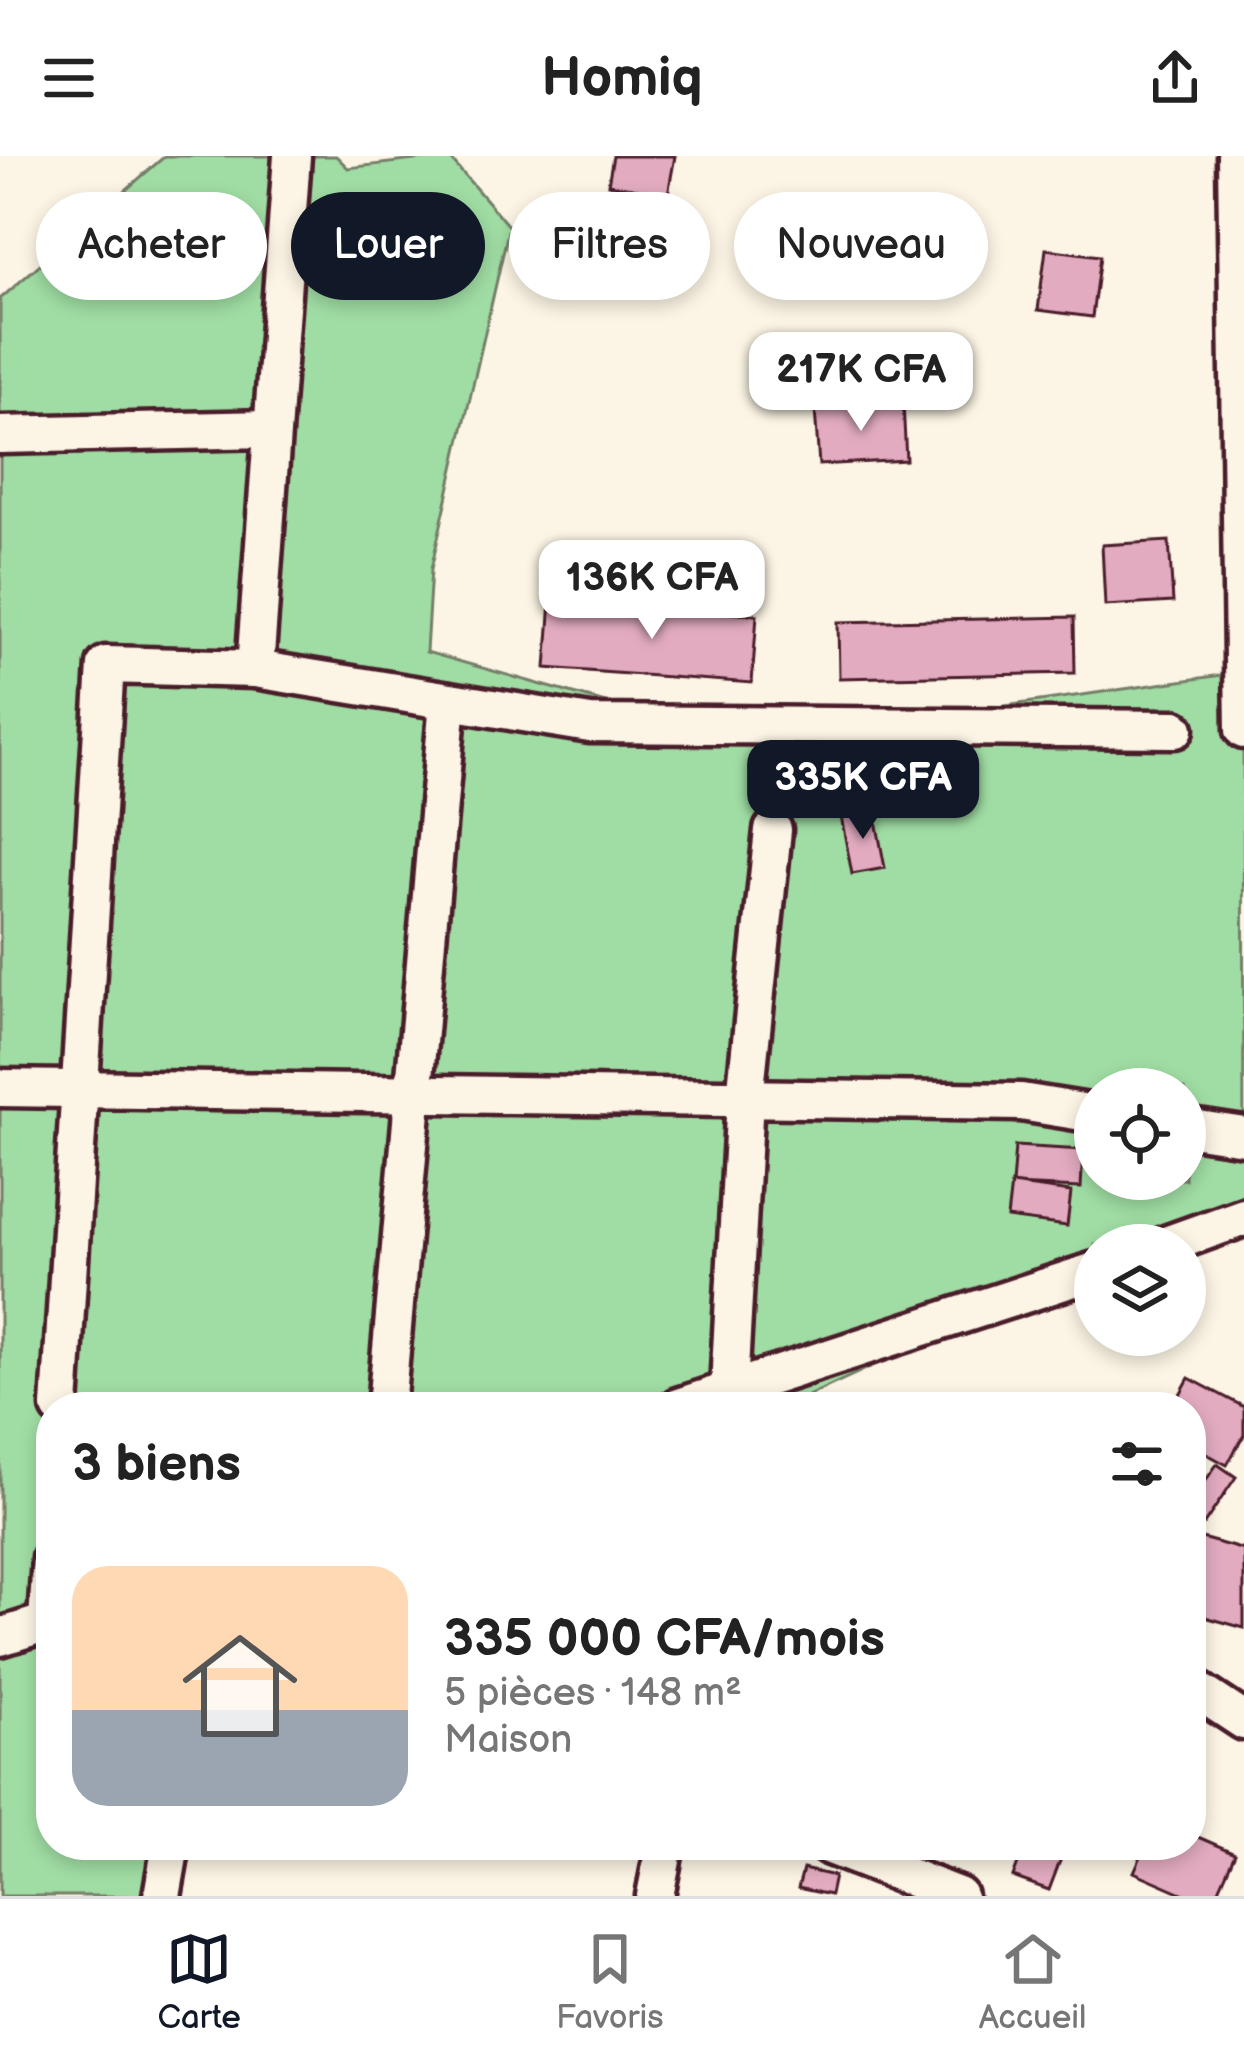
<!DOCTYPE html>
<html lang="fr">
<head>
<meta charset="utf-8">
<style>
  :root { --surface:#fff; --page:#f6f6f6; --text:#222; --muted:#767676; --line:#e0e0e0; --accent:#111827 }
  body { margin:0; font-family:"Balsamiq Sans",sans-serif; background:var(--page); color:var(--text); height:100vh; display:flex; flex-direction:column; font-size:45px; white-space:nowrap }
  * { box-sizing:border-box; margin:0 }
  p { font-size:39px; color:var(--muted) }
  .icon { flex:none; width:66px; height:66px; fill:none; stroke:currentColor; stroke-width:2; stroke-linecap:round; stroke-linejoin:round }
  .map { position:relative; flex:1; overflow:hidden }
  .side { position:absolute; left:36px; top:1236px; width:1170px; height:468px; display:flex; flex-direction:column; background:var(--surface); border-radius:48px; box-shadow:0 6px 18px #0003 }
  .side>* { flex:none }
  .banner { position:absolute; left:36px; top:36px; width:1173px; height:108px; display:flex; gap:24px }
  .fabs { position:absolute; left:1074px; top:912px; display:grid; gap:24px }
  .fabs a { display:grid; place-items:center; width:132px; height:132px; border-radius:50%; background:var(--surface); box-shadow:0 6px 18px #0003; font-size:60px }
  .price { position:absolute; translate:-50% -102px; padding:0 27px; border-radius:24px; background:#fff; color:#222; font-size:39px; line-height:78px; filter:drop-shadow(0 3px 6px #0008) }
  .price::after { content:''; position:absolute; left:50%; top:72px; width:36px; height:27px; margin-left:-18px; background:inherit; clip-path:polygon(0 0,100% 0,50% 100%) }
  .price.on { background:var(--accent); color:#fff }
  ul { padding:0; list-style:none }
  li { display:flex; align-items:center; gap:36px; height:300px; padding:0 36px }
  li+li { border-top:3px solid var(--line) }
  li span { display:grid; place-items:center; flex:none; width:336px; height:240px; border-radius:36px; color:#555 }
  li>.icon { margin-inline-start:auto }
  span .icon { width:144px; height:144px; fill:#fffc; stroke-width:1 }
  li b { font-size:51px }
  h2 { display:flex; justify-content:space-between; align-items:center; height:144px; padding:0 36px; font-size:51px }
  .chip { padding:0 42px; border-radius:54px; background:var(--surface); box-shadow:0 6px 18px #0003; font-size:42px; line-height:108px }
  .chip.on { background:var(--accent); color:#fff }
  header { display:flex; justify-content:space-between; align-items:center; height:156px; padding:0 36px; background:var(--surface); font-size:54px; font-weight:800 }
  .menu { display:flex; justify-content:space-around; align-items:center; height:168px; border-top:3px solid var(--line); background:var(--surface); font-size:33px; color:var(--muted) }
  .menu a { display:grid; justify-items:center; gap:6px }
  .menu .on { color:var(--accent) }
  .map>svg:first-child { display:block }
</style>
</head>
<body>
<header><svg class="icon" aria-label="menu" viewBox="0 0 24 24"><path d="M4 6h16M4 12h16M4 18h16"/></svg>Homiq<svg class="icon" aria-label="share" viewBox="0 0 24 24"><path d="M12 15V3M7 8l5-5 5 5M5 13v7h14v-7"/></svg></header>
<div class="map">
<svg width="1244" height="1740" viewBox="0 0 1244 1740">
  <rect width="100%" height="100%" fill="#fcf5e5"/>
  <filter id="ink" filterUnits="userSpaceOnUse"><feTurbulence type="fractalNoise" baseFrequency=".00833" numOctaves="2"/><feDisplacementMap in="SourceGraphic" scale="24" xChannelSelector="R" yChannelSelector="G"/><feConvolveMatrix kernelMatrix="1 2 1 2 8 2 1 2 1" color-interpolation-filters="sRGB"/></filter>
  <g filter="url(#ink)">
    <!-- green -->
    <path fill="#a0dda4" stroke="#757e68" stroke-width="3" fill-rule="evenodd" d="M 165,0 L 336,0 L 348,12 L 448,0 L 509,71 L 431,413 L 426,496 L 609,548 L 941,559 L 1243,516 L 1244,1038 L 1134,1089 L 1095,1089 L 1095,1107 L 784,1251 L 51,1251 L 51,1689 L 151,1689 L 146,1740 L 0,1740 L 0,143 ZM 1095,933 L 1185,933 L 1185,1023 L 1095,1023 Z"/>
    <!-- building -->
    <g fill="#e2abc0" stroke="#4a1f2b" stroke-width="3">
      <path d="M 613,0 L 675,0 L 668,38 L 608,28 Z"/>
      <path d="M 1046,93 L 1100,100 L 1092,161 L 1038,154 Z"/>
      <path d="M 903,247 L 906,304 L 819,309 L 815,253 Z"/>
      <path d="M 1169,385 L 1173,446 L 1105,450 L 1102,389 Z"/>
      <path d="M 551,445 L 757,459 L 752,527 L 546,512 Z"/>
      <path d="M 1074,461 L 1075,517 L 839,522 L 838,466 Z"/>
      <path d="M 874,654 L 885,712 L 852,718 L 841,660 Z"/>
      <path d="M 1015,990 L 1083,994 L 1081,1032 L 1012,1029 Z"/>
      <path d="M 1011,1028 L 1071,1036 L 1067,1070 L 1007,1062 Z"/>
      <path d="M 1189,1222 L 1244,1251 L 1244,1279 L 1227,1309 L 1191,1289 L 1191,1251 L 1173,1251 Z"/>
      <path d="M 1217,1308 L 1236,1321 L 1204,1368 L 1191,1359 L 1191,1346 Z"/>
      <path d="M 1191,1379 L 1244,1394 L 1244,1472 L 1191,1457 Z"/>
      <path d="M 1191,1678 L 1235,1697 L 1216,1740 L 1189,1740 L 1134,1716 L 1146,1689 L 1191,1689 Z"/>
      <path d="M 1025,1689 L 1066,1689 L 1049,1734 L 1013,1721 Z"/>
      <path d="M 803,1713 L 834,1720 L 830,1739 L 798,1732 Z"/>
    </g>
    <g fill="none" stroke-linecap="round" stroke-linejoin="round">
      <defs>
        <g id="minor">
          <path d="M 1236,0 L 1244,574"/>
          <path d="M 0,279 L 271,273"/>
          <path d="M 255,513 L 292,0"/>
          <path d="M 0,932 L 1021,946 L 1095,958"/>
          <path d="M 1185,971 L 1244,980"/>
          <path d="M 1166,1089 L 1244,1061"/>
          <path d="M 60,1251 L 106,509 L 255,513 L 590,568 L 1175,573"/>
          <path d="M 386,1251 L 448,545"/>
          <path d="M 678,1251 L 1095,1115"/>
          <path d="M 724,1251 L 729,1232 L 745,942 L 773,674"/>
          <path d="M 47,1466 L 51,1401"/>
          <path d="M 0,1481 L 51,1465"/>
          <path d="M 1191,1530 L 1244,1565"/>
          <path d="M 827,1689 L 958,1740"/>
          <path d="M 162,1740 L 171,1689"/>
          <path d="M 655,1740 L 665,1689"/>
        </g>
      </defs>
      <!-- minor casing -->
      <use href="#minor" stroke="#4a1f2b" stroke-width="45"/>
      <!-- minor -->
      <use href="#minor" stroke="#fcf5e5" stroke-width="36"/>
    </g>
  </g>
</svg>
<div class="fabs">
<a><svg class="icon" aria-label="locate" viewBox="0 0 24 24"><circle cx="12" cy="12" r="6"/><path d="M12 2v4M12 18v4M2 12h4M18 12h4"/></svg></a>
<a><svg class="icon" aria-label="layers" viewBox="0 0 24 24"><path d="M12 4l9 5-9 5-9-5zM3 14l9 5 9-5"/></svg></a>
</div>
<b class="price" style="left:861px;top:278px">217K CFA</b>
<b class="price" style="left:652px;top:486px">136K CFA</b>
<b class="price on" style="left:863px;top:686px">335K CFA</b>
<div class="banner">
<a class="chip">Acheter</a>
<a class="chip on">Louer</a>
<a class="chip">Filtres</a>
<a class="chip">Nouveau</a>
</div>
<section class="side">
<h2>3 biens<svg class="icon" aria-label="filters" viewBox="0 0 24 24"><path d="M4 7h16M4 17h16"/><circle cx="9" cy="7" r="2"/><circle cx="15" cy="17" r="2"/></svg></h2>
<ul>
<li><span style="background:linear-gradient(#ffd9b3 60%,#9aa5b1 0)"><svg class="icon" aria-label="home" viewBox="0 0 24 24"><path d="M3 11l9-7 9 7M6 9v11h12V9"/></svg></span><div><b>335 000 CFA/mois</b><p>5 pièces · 148 m²</p><p>Maison</p></div></li>
</ul>
</section>
</div>
<nav class="menu">
<a class="on"><svg class="icon" aria-label="map" viewBox="0 0 24 24"><path d="M3 6l6-2 6 2 6-2v14l-6 2-6-2-6 2zM9 4v14M15 6v14"/></svg>Carte</a>
<a><svg class="icon" aria-label="saved" viewBox="0 0 24 24"><path d="M7 4h10v16l-5-4-5 4z"/></svg>Favoris</a>
<a><svg class="icon" aria-label="home" viewBox="0 0 24 24"><path d="M3 11l9-7 9 7M6 9v11h12V9"/></svg>Accueil</a>
</nav>
</body>
</html>
